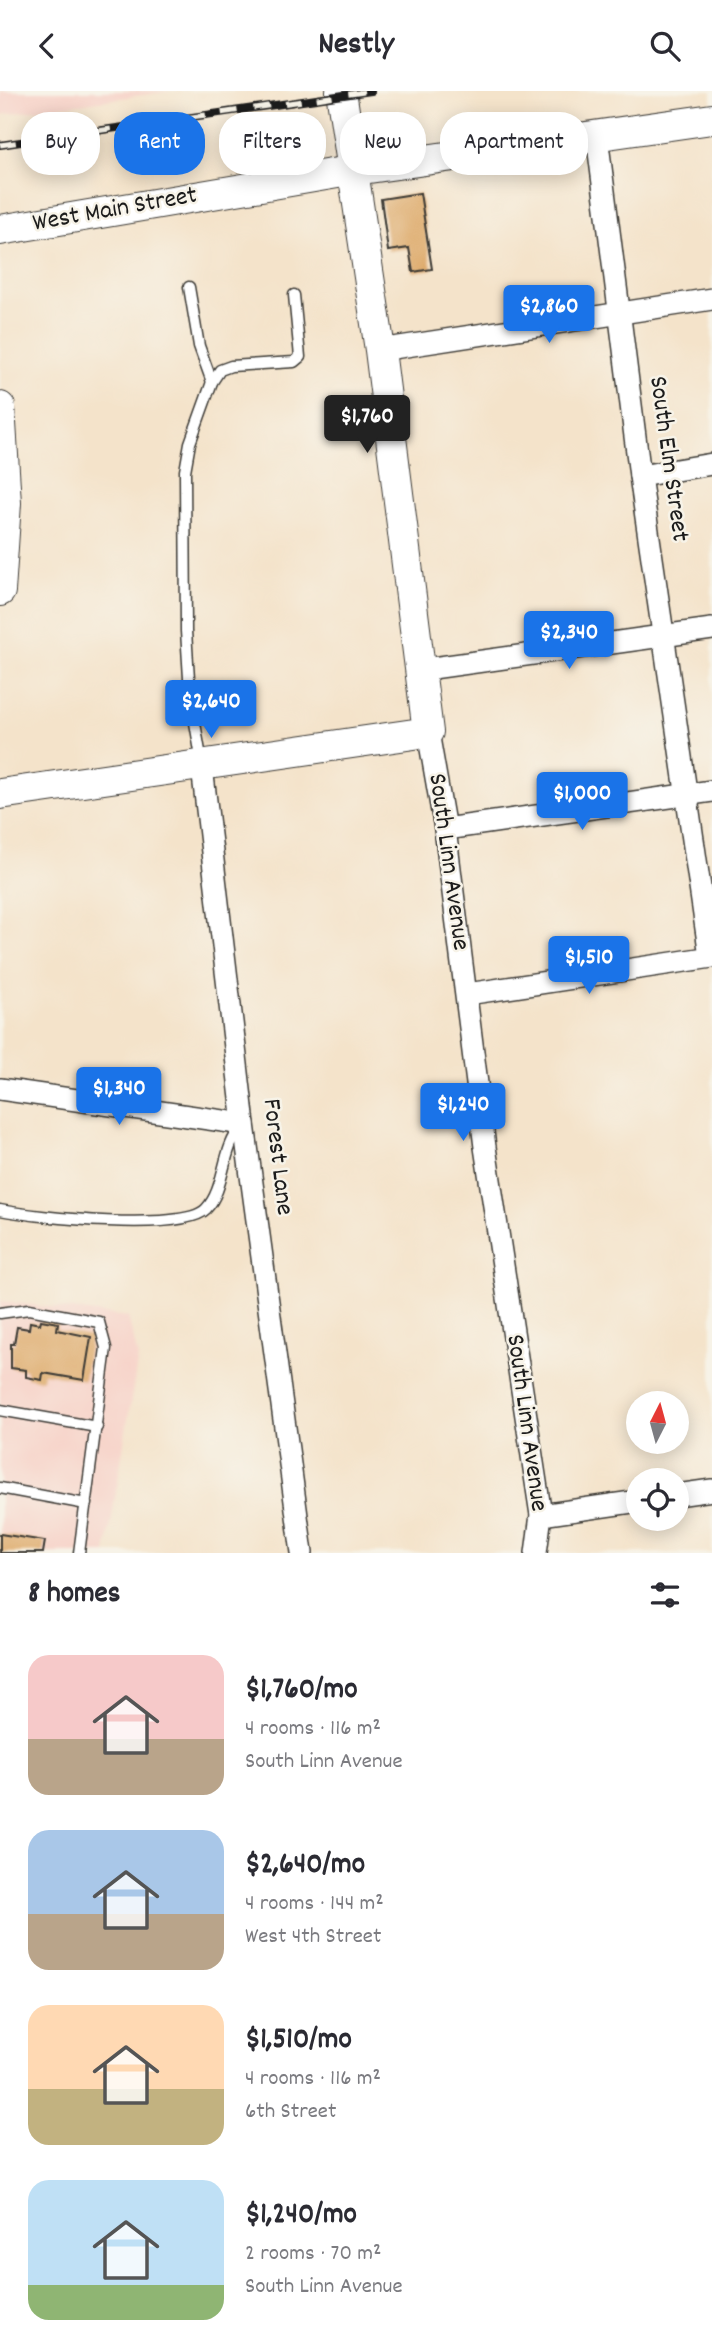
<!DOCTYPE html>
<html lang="en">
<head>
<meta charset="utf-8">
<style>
  :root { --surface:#fff; --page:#f7f7f7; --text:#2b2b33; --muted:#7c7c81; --accent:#1a73e8 }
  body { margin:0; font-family:Dekko,sans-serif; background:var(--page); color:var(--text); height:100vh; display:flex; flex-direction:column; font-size:26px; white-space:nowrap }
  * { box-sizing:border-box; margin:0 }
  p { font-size:23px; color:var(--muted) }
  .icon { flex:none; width:38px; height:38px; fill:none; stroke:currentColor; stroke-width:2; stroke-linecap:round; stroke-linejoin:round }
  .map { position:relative; height:1462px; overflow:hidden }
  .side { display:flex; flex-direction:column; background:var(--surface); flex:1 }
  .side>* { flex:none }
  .banner { position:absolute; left:21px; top:21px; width:670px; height:63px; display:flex; gap:14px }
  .needle { width:46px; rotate:6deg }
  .fabs { position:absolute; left:626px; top:1300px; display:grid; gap:14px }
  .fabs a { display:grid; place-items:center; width:63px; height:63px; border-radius:50%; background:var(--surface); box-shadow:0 4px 18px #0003; font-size:35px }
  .price { position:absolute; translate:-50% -60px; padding:0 16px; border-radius:7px; background:var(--accent); color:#fff; font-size:23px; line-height:46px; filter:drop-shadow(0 2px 4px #0008) }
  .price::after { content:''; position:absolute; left:50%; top:42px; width:21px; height:16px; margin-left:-10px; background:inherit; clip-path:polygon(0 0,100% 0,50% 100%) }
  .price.on { background:#222; color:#fff }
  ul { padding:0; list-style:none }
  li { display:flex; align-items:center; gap:21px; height:175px; padding:0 28px }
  li span { display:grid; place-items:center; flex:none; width:196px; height:140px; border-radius:21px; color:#555 }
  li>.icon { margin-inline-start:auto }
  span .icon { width:84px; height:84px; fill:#fffc; stroke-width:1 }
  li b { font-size:30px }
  h2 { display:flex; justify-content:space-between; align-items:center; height:84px; padding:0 28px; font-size:30px }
  .pill { padding:0 24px; border-radius:28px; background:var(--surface); box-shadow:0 4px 18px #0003; font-size:24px; line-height:63px }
  .pill.on { background:var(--accent); color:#fff }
  header { display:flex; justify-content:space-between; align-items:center; height:91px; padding:0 28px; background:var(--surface); font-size:32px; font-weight:700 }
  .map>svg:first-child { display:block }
</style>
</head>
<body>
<header><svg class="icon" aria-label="back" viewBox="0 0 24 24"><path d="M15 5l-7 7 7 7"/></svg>Nestly<svg class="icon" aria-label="search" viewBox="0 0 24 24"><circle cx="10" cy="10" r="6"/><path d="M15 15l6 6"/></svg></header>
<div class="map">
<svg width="712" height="1462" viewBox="0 0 712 1462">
  <rect width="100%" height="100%" fill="#f7f3e8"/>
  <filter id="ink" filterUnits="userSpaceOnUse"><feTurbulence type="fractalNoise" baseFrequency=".0143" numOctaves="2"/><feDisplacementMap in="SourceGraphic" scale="14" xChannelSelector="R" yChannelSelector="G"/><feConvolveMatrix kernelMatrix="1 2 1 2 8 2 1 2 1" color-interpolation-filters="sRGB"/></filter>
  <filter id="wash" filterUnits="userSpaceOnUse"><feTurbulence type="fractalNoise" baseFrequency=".00686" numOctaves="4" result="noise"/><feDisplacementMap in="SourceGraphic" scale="28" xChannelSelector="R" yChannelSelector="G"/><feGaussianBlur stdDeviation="1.57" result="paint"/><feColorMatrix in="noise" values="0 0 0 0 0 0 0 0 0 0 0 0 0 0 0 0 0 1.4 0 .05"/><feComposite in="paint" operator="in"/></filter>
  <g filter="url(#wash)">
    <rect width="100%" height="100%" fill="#f4e3ca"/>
    <!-- built -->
    <g fill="#f7d1c7">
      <path d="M 0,0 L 171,0 L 0,24 Z"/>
      <path d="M 0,1210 L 128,1226 L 138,1266 L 106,1462 L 0,1462 Z"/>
    </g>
    <g id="blocks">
      <!-- building -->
      <g fill="#dda867">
        <path d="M 420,102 L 432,178 L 413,181 L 409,157 L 388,160 L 381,108 Z"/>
        <path d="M 41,1229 L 58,1232 L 57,1239 L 91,1246 L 84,1289 L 43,1282 L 42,1289 L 26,1286 L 26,1279 L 11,1277 L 11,1253 L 14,1253 L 17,1236 L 29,1238 L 30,1231 L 40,1233 Z"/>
        <path d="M 0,1443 L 45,1450 L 43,1462 L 0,1462 Z"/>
      </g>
    </g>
  </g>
  <g filter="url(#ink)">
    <use href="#blocks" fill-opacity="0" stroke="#3c3a36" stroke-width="2"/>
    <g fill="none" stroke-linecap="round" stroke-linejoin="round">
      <defs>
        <g id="lane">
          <path d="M 189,196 L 199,255 L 212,291"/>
          <path d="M 202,672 L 190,603 L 186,540 L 185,380 L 190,352 L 212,291 L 220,279 L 231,275 L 294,271 L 300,266 L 294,204"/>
          <path d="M 0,1119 C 35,1126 183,1142 206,1118 C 226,1097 221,1058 242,1035"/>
          <path d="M 0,1222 L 29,1218 L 99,1231 L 106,1257 L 79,1462"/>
          <path d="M 0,1319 L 97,1336"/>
          <path d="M 0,1397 L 86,1413"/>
        </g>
        <g id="street">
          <path d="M 597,45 L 640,385 L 710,865"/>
          <path d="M 380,259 L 712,208"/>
          <path d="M 640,385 L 712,373"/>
          <path d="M 418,579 L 712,538"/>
          <path d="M 428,641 L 445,738 L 485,1056 L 541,1424 L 536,1462"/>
          <path d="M 202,676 L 244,1033 L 302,1462"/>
          <path d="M 445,738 L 712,700"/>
          <path d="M 467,903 L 712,866"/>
          <path d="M 0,998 L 244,1033"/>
          <path d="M 677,1404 L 712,1399"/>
          <path d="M 541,1424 L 639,1410"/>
        </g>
        <g id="secondary">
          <path d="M 0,139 L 355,79 L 712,28"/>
          <path d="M 0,316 L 6,412 L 0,500"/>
          <path d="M 0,703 L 428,641 L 380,259 L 341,0"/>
        </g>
      </defs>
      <!-- lane casing -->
      <use href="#lane" stroke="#3c3a36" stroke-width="13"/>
      <!-- street casing -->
      <use href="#street" stroke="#3c3a36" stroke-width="24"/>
      <!-- secondary casing -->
      <use href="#secondary" stroke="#3c3a36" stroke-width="32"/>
      <!-- lane -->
      <use href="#lane" stroke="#fff" stroke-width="10"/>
      <!-- street -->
      <use href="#street" stroke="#fff" stroke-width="21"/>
      <!-- secondary -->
      <use href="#secondary" stroke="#fff" stroke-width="30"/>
      <defs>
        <path id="rail" d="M 0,54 L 371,0"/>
      </defs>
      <!-- rail casing -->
      <use href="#rail" stroke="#1c1c1c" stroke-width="8"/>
      <!-- rail -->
      <use href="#rail" stroke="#f7f3e8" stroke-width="5" stroke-dasharray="16" stroke-linecap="butt"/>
    </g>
  </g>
  <g text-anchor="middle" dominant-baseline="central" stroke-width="5" stroke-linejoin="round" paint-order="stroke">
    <!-- street labels -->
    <g font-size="26" fill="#1c1c1c" stroke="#f7f3e8">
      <text transform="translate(115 119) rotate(-10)">West Main Street</text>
      <text transform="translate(668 368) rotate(82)">South Elm Street</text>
      <text transform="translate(448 771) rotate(82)">South Linn Avenue</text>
      <text transform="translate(277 1066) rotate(83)">Forest Lane</text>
      <text transform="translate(526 1332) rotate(82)">South Linn Avenue</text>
    </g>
  </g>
</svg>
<div class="fabs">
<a><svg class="needle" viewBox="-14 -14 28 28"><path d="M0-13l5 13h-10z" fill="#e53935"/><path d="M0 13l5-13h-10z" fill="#7c7c81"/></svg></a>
<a><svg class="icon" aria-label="locate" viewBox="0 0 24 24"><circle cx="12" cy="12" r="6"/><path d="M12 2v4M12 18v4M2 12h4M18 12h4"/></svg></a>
</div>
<b class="price" style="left:549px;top:254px">$2,860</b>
<b class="price on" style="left:367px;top:364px">$1,760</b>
<b class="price" style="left:569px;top:580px">$2,340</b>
<b class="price" style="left:211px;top:649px">$2,640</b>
<b class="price" style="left:582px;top:741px">$1,000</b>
<b class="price" style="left:589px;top:905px">$1,510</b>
<b class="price" style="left:119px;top:1036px">$1,340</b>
<b class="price" style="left:463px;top:1052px">$1,240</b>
<div class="banner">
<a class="pill">Buy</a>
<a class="pill on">Rent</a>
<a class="pill">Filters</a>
<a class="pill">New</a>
<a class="pill">Apartment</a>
</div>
</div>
<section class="side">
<h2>8 homes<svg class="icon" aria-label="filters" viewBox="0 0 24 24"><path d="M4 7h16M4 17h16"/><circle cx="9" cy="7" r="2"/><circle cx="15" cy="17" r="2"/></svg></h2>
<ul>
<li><span style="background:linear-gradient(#f6c9c9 60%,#b9a48a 0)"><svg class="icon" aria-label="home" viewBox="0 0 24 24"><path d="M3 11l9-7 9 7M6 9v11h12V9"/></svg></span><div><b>$1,760/mo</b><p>4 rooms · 116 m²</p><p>South Linn Avenue</p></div></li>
<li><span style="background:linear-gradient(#a9c7e8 60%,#b9a48a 0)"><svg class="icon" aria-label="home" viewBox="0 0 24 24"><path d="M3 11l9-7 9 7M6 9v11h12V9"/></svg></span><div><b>$2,640/mo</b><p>4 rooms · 144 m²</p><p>West 4th Street</p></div></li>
<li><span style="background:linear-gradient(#ffd9b3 60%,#c2b280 0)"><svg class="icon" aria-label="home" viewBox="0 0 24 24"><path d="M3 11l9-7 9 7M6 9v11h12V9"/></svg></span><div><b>$1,510/mo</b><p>4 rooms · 116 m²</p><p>6th Street</p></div></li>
<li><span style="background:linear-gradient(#bfe0f5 75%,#8fb573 0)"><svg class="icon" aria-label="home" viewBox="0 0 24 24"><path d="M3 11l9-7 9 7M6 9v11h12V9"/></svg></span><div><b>$1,240/mo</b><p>2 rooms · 70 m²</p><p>South Linn Avenue</p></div></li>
</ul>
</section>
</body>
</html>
